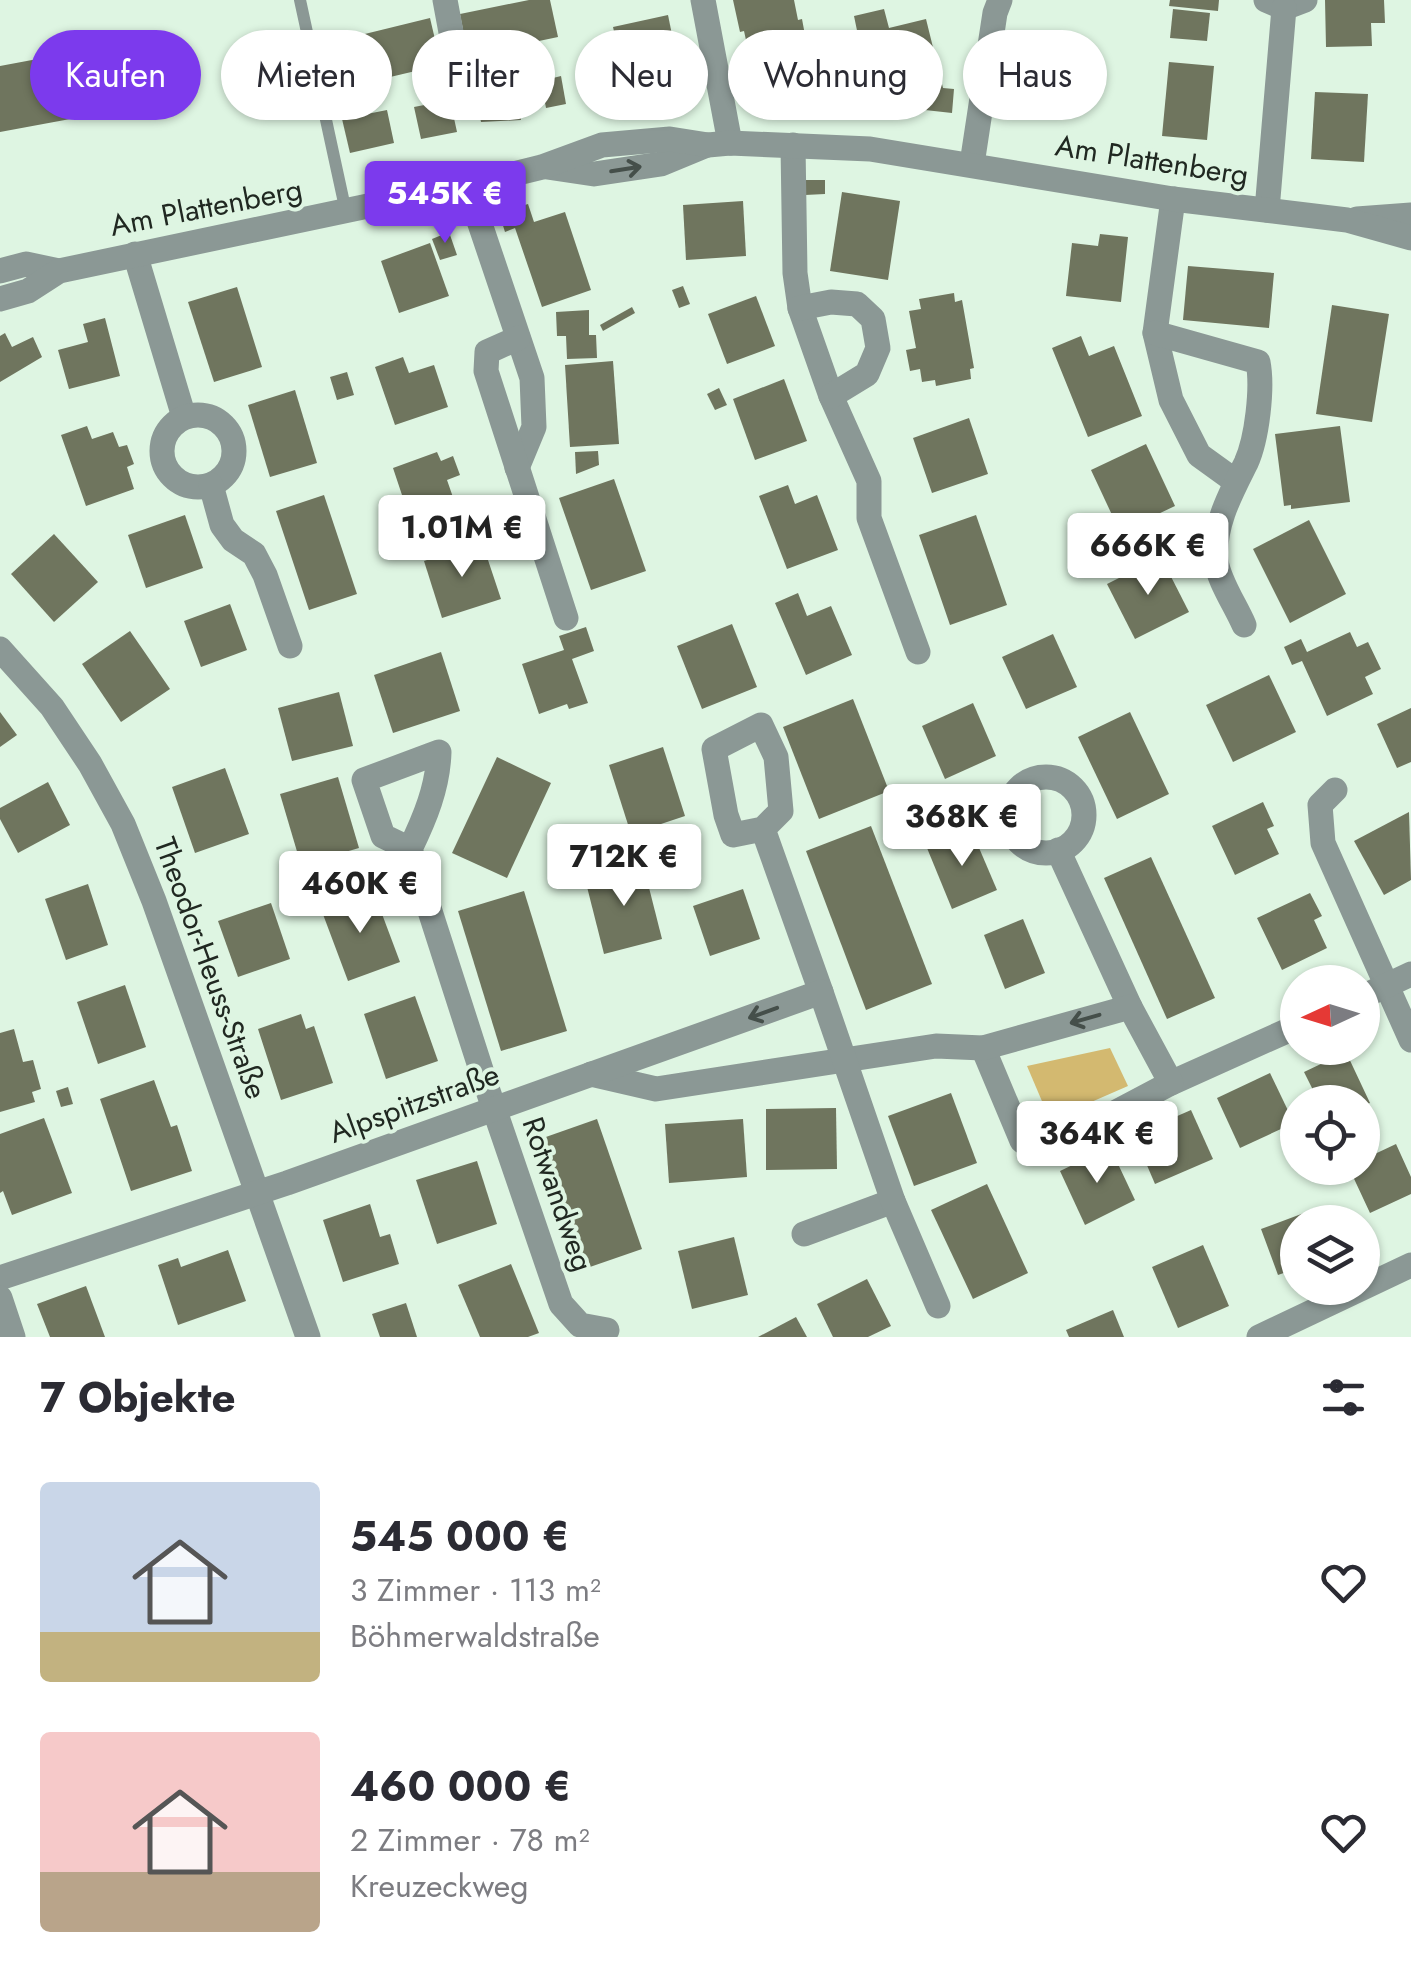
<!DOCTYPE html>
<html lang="de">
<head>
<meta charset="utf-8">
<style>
  :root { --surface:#fff; --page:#f2f2f3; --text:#2b2b33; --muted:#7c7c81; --accent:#7c3aed }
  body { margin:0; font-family:Jost,sans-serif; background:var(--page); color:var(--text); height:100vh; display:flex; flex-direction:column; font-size:38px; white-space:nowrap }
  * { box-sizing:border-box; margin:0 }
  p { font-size:32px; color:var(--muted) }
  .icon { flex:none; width:55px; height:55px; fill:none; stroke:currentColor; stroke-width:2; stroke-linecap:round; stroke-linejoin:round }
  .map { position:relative; height:1337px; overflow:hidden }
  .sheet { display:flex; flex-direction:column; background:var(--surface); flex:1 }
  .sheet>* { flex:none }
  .top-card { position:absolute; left:30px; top:30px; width:1352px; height:90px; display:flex; gap:20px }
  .needle { width:65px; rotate:266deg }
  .buttons { position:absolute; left:1280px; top:965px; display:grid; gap:20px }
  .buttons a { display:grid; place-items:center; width:100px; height:100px; border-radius:50%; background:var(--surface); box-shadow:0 2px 8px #0004; font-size:50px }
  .price { position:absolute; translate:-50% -85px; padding:0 22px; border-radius:10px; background:#fff; color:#222; font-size:32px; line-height:65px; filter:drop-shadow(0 2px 5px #0008) }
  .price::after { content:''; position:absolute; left:50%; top:60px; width:30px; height:22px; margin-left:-15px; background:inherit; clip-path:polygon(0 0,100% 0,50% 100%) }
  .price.selected { background:var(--accent); color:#fff }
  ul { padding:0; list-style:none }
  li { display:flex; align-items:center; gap:30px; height:250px; padding:0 40px }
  li span { display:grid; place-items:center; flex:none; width:280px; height:200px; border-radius:10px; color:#555 }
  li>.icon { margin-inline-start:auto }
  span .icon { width:120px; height:120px; fill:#fffc; stroke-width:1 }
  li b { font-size:42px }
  h2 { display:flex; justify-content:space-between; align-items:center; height:120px; padding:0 40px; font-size:42px }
  .pill { padding:0 35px; border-radius:45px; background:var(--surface); box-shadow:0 2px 8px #0004; font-size:35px; line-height:90px }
  .pill.selected { background:var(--accent); color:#fff }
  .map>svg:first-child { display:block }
</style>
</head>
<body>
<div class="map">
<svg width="1411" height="1337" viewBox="0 0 1411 1337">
  <rect width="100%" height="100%" fill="#def5e2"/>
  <!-- green -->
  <path fill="#d3b970" d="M 1110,1048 L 1128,1086 L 1050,1120 L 1027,1066 Z"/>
  <!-- building -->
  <g fill="#6f755e">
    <path d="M 529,0 L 550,0 L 558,37 L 468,56 L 460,14 Z"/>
    <path d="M 733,0 L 794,0 L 798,20 L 802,19 L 813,78 L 757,90 L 744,31 L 740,32 Z"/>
    <path d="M 1170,0 L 1219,0 L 1218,11 L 1169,6 Z"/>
    <path d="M 1325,0 L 1384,0 L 1385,23 L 1371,23 L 1372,46 L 1326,47 Z"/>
    <path d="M 884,9 L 889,28 L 926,19 L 943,88 L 954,89 L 952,113 L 925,110 L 927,91 L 885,102 L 868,37 L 859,40 L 854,16 Z"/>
    <path d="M 1173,9 L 1210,13 L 1207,41 L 1170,38 Z"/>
    <path d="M 668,15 L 681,79 L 627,91 L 613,27 Z"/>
    <path d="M 430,18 L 441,65 L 335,90 L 324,44 Z"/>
    <path d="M 1028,33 L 1075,37 L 1066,119 L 1020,114 Z"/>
    <path d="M 123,43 L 135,107 L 0,132 L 0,66 Z"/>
    <path d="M 1169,62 L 1214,66 L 1207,140 L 1162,136 Z"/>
    <path d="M 561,76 L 566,104 L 546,108 L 541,81 Z"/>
    <path d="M 515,87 L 521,120 L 481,122 L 475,94 Z"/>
    <path d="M 1315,92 L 1368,94 L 1364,162 L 1311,159 Z"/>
    <path d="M 450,100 L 457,132 L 421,139 L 414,107 Z"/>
    <path d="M 387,110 L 394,143 L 350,153 L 342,119 Z"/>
    <path d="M 804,180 L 825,180 L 825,194 L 805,195 Z"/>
    <path d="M 842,192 L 900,201 L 888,280 L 830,271 Z"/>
    <path d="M 743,201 L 746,256 L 686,260 L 683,205 Z"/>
    <path d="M 528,204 L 534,222 L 565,212 L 591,290 L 542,307 L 515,228 L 505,232 L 499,213 Z"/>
    <path d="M 449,232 L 457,255 L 440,260 L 432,239 Z"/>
    <path d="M 1100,234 L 1128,237 L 1121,302 L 1066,296 L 1072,243 L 1098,246 Z"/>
    <path d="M 430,243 L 449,296 L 399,313 L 381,261 Z"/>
    <path d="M 1188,266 L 1274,273 L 1269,328 L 1183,320 Z"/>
    <path d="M 683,286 L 690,304 L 679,308 L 672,290 Z"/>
    <path d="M 237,287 L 262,367 L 214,382 L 188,302 Z"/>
    <path d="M 954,293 L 955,302 L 962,300 L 974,368 L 970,369 L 971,379 L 936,386 L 935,380 L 922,382 L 920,369 L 910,371 L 906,350 L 916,348 L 909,311 L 921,309 L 919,299 Z"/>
    <path d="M 756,296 L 775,346 L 727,364 L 708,314 Z"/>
    <path d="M 1332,305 L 1389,314 L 1372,422 L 1316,414 Z"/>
    <path d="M 632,307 L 635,313 L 603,331 L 600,325 Z"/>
    <path d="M 589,310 L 589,335 L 596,335 L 597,358 L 567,359 L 566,336 L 557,336 L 556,312 Z"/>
    <path d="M 105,318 L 120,376 L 69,389 L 58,350 L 88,342 L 83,324 Z"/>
    <path d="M 5,333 L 12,347 L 33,337 L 42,357 L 0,382 L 0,336 Z"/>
    <path d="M 1081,336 L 1089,356 L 1114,346 L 1142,416 L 1088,437 L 1052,348 Z"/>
    <path d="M 403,357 L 409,373 L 434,365 L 448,407 L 395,425 L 375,367 Z"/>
    <path d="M 613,361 L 619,444 L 570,447 L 565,365 Z"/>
    <path d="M 347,372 L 354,395 L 337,400 L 330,377 Z"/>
    <path d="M 784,379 L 807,441 L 755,460 L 733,399 Z"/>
    <path d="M 719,388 L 727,405 L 715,410 L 707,394 Z"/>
    <path d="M 295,390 L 317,463 L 270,477 L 248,405 Z"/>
    <path d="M 969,418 L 988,474 L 932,493 L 913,438 Z"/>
    <path d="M 87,426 L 92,439 L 113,432 L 119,447 L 127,445 L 134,464 L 127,467 L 134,489 L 86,506 L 61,435 Z"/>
    <path d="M 1340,426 L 1350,502 L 1291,509 L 1291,505 L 1284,506 L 1275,434 Z"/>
    <path d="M 1146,444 L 1175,506 L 1120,532 L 1091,470 Z"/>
    <path d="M 598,451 L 599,465 L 576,474 L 575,452 Z"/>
    <path d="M 437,452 L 441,461 L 453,456 L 460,475 L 447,480 L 455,503 L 410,519 L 393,468 Z"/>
    <path d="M 614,479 L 646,571 L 591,590 L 559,498 Z"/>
    <path d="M 788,485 L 795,504 L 817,495 L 838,550 L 787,569 L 759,496 Z"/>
    <path d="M 324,495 L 357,594 L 309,610 L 276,511 Z"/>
    <path d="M 185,515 L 203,568 L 146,588 L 128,535 Z"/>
    <path d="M 976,515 L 1007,605 L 950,625 L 919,535 Z"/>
    <path d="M 1309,520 L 1346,594 L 1290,623 L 1253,549 Z"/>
    <path d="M 54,534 L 98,582 L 54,622 L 11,574 Z"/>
    <path d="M 482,542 L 501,599 L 442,618 L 424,561 Z"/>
    <path d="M 1161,557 L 1189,612 L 1135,639 L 1107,584 Z"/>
    <path d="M 798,593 L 807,616 L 831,606 L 852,655 L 806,675 L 775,603 Z"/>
    <path d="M 230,604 L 247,650 L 201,667 L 184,621 Z"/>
    <path d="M 732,624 L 757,687 L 702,709 L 677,646 Z"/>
    <path d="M 586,627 L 594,651 L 572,659 L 588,703 L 569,709 L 567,704 L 539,714 L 522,664 L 564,650 L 559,636 Z"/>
    <path d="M 130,631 L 170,689 L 121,722 L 82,664 Z"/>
    <path d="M 1350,632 L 1357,647 L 1368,642 L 1381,669 L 1365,677 L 1373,694 L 1327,716 L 1302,661 L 1292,665 L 1284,647 L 1301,639 L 1307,652 Z"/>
    <path d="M 1053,634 L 1077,687 L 1026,709 L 1002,657 Z"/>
    <path d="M 441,652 L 460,711 L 393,733 L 374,675 Z"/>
    <path d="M 1269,675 L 1296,732 L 1233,762 L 1206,705 Z"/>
    <path d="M 339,692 L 353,746 L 292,761 L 278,708 Z"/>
    <path d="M 853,699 L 889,791 L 819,819 L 783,727 Z"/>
    <path d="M 973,703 L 996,756 L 945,779 L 922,726 Z"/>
    <path d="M 1411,708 L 1411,762 L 1397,768 L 1377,724 Z"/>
    <path d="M 0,712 L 17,735 L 0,747 Z"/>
    <path d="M 1130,712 L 1169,794 L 1117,819 L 1078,737 Z"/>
    <path d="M 663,747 L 685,816 L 631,834 L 609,765 Z"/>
    <path d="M 497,757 L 551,783 L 507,878 L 452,853 Z"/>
    <path d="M 225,768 L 249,834 L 195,853 L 172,787 Z"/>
    <path d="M 338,777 L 359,848 L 301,865 L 280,794 Z"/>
    <path d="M 48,782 L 70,825 L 18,853 L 0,819 L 0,808 Z"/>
    <path d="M 1263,802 L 1274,826 L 1267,829 L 1279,854 L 1235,875 L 1212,826 Z"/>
    <path d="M 1409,812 L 1411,880 L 1384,895 L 1354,841 Z"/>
    <path d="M 871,826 L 932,984 L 866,1010 L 806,851 Z"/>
    <path d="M 971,829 L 997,890 L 952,909 L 927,848 Z"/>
    <path d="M 1151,857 L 1215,998 L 1167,1019 L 1104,878 Z"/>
    <path d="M 643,864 L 662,939 L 604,954 L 585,879 Z"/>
    <path d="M 88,884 L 108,945 L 66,960 L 45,899 Z"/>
    <path d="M 743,889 L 760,939 L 710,956 L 693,906 Z"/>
    <path d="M 373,890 L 400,962 L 348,981 L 321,909 Z"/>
    <path d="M 524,891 L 567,1031 L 501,1051 L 458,911 Z"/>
    <path d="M 1310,893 L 1322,916 L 1314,920 L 1327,948 L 1282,970 L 1257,918 Z"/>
    <path d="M 271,903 L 290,959 L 238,977 L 218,921 Z"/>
    <path d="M 1023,919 L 1045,973 L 1005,989 L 984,935 Z"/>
    <path d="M 125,985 L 146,1047 L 98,1064 L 77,1002 Z"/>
    <path d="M 415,996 L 438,1061 L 386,1079 L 364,1014 Z"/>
    <path d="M 301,1014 L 306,1029 L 314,1026 L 333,1083 L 281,1100 L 258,1029 Z"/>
    <path d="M 14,1029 L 23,1062 L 33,1060 L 41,1089 L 32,1092 L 35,1102 L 0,1112 L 0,1033 Z"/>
    <path d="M 1346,1052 L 1370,1103 L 1362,1106 L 1362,1102 L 1319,1102 L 1304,1072 Z"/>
    <path d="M 1270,1073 L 1294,1123 L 1240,1148 L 1217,1098 Z"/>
    <path d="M 154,1080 L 171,1127 L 177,1125 L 192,1171 L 131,1191 L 100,1099 Z"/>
    <path d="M 68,1087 L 73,1104 L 61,1107 L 56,1091 Z"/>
    <path d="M 951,1093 L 977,1163 L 914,1186 L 888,1116 Z"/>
    <path d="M 836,1108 L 837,1169 L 766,1170 L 766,1109 Z"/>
    <path d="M 1191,1110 L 1213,1159 L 1155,1184 L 1134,1135 Z"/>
    <path d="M 44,1118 L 72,1193 L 12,1215 L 3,1191 L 0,1193 L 0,1134 Z"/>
    <path d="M 597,1119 L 642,1249 L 587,1268 L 543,1138 Z"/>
    <path d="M 743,1119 L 747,1177 L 669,1183 L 665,1124 Z"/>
    <path d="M 1396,1144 L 1411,1177 L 1411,1194 L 1370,1213 L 1349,1168 L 1362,1168 L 1362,1160 Z"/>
    <path d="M 1110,1147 L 1135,1200 L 1085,1225 L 1060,1171 Z"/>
    <path d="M 477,1161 L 497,1224 L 437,1244 L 416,1180 Z"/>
    <path d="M 987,1184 L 1028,1273 L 973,1299 L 931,1210 Z"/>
    <path d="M 370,1204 L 380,1237 L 390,1234 L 399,1264 L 343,1282 L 323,1220 Z"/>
    <path d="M 1304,1213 L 1307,1222 L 1298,1222 L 1298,1268 L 1278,1275 L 1261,1229 Z"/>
    <path d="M 734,1237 L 748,1295 L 692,1309 L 678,1251 Z"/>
    <path d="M 1203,1245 L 1229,1306 L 1178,1328 L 1152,1267 Z"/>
    <path d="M 228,1250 L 246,1301 L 178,1325 L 158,1265 L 178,1258 L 181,1267 Z"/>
    <path d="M 511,1264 L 539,1333 L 528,1337 L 480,1337 L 458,1285 Z"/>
    <path d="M 867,1279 L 891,1326 L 868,1337 L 833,1337 L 817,1304 Z"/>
    <path d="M 86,1286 L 105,1337 L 50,1337 L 37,1304 Z"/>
    <path d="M 406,1303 L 417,1337 L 380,1337 L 372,1314 Z"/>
    <path d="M 1113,1310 L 1124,1337 L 1069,1337 L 1066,1330 Z"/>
    <path d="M 796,1317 L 807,1337 L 758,1337 Z"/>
  </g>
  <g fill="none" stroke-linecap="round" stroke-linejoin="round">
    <!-- service -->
    <path stroke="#8b9895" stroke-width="12" d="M 300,0 L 346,212"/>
    <!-- minor -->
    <g stroke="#8b9895" stroke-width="25">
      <path d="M 445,0 L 461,86"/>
      <path d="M 703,0 L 730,143"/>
      <path d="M 1266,0 L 1284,8 L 1305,0"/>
      <path d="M 793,145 L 795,273 L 800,308 L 831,396 L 869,481 L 869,518 L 918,652"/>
      <path d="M 972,164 L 995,13 L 1000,0"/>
      <path d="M 547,167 L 594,174 L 661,164 L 707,145"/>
      <path d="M 477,183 L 477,215 L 532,378 L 534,427 L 517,468"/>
      <path d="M 1173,199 L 1155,333 L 1171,400 L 1199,455 L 1235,481"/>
      <path d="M 1267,210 L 1284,8"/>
      <path d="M 1357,219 L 1411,215"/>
      <path d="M 135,254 L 184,417"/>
      <path d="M 0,271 L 26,264 L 59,271"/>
      <path d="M 0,299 L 28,291 L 59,271 L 477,183 L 542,167 L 602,145 L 670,139 L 708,145 L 730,143 L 870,149 L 1173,199 L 1347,220 L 1411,238"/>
      <path d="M 800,308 L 831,302 L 857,304 L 873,319 L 878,348 L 867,374 L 831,396"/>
      <path d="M 1155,333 L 1258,362 C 1263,388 1257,439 1246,463 C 1231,493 1213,525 1216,560 C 1218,580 1236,606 1244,625"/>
      <path d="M 518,338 L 487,352 L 486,371 L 566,618"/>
      <circle cx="198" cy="451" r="36"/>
      <path d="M 211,485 L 222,525 L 233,540 L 254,554 L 265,575 L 290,646"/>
      <path d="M 0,649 L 52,707 L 90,764 L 123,824 L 154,901 L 308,1337"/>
      <circle cx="1046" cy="815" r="38"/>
      <path d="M 1335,790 L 1320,805 L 1323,843 L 1411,1040"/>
      <path d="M 763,829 L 733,835 L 726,815 L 714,749 L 761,725 L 776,757 L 781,811 L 763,829 L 821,992"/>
      <path d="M 410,849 L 383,836 L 364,780 L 439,752 C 438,787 425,818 410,849 L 485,1082 L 561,1304 L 580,1325 L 607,1330"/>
      <path d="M 1058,850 L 1130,1007"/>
      <path d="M 1362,997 L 1411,974"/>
      <path d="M 983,1048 L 1022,1141 L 1035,1148 L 1052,1146 L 1171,1083 L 1298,1026"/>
      <path d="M 591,1074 L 656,1089 L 936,1046 L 983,1048 L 1130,1007 L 1171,1083"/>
      <path d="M 804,1234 L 893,1201"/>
      <path d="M 0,1278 L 287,1183 L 821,992 L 893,1201 L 938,1306"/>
      <path d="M 0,1298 L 13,1337"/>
      <path d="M 1259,1337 L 1411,1265"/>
    </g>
  </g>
  <!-- one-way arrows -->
  <defs><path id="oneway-shaft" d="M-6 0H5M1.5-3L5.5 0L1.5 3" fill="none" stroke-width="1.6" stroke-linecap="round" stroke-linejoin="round" transform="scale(2.5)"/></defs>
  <g stroke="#454f4a">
    <use href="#oneway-shaft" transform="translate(626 169) rotate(-9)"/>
    <use href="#oneway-shaft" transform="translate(763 1013) rotate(160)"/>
    <use href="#oneway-shaft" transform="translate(1085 1019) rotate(164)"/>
  </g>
  <g text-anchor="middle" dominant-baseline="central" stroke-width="8" stroke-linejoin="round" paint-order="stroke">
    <!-- street labels -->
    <g font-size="30" fill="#202821" stroke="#def5e2">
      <text transform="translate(1152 160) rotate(9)">Am Plattenberg</text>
      <text transform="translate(206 207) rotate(-11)">Am Plattenberg</text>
      <text transform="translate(211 968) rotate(70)">Theodor-Heuss-Straße</text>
      <text transform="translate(414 1103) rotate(-20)">Alpspitzstraße</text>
      <text transform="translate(558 1194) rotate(71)">Rotwandweg</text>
    </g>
  </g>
</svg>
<div class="buttons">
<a><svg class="needle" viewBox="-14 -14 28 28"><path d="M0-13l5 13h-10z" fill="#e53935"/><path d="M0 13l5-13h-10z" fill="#7c7c81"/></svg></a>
<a><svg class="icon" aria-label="locate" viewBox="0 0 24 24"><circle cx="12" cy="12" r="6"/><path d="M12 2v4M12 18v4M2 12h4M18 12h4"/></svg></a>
<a><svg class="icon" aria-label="layers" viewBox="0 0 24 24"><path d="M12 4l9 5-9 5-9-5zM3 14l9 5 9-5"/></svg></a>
</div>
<b class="price selected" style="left:445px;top:246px">545K €</b>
<b class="price" style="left:462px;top:580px">1.01M €</b>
<b class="price" style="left:1148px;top:598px">666K €</b>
<b class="price" style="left:962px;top:869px">368K €</b>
<b class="price" style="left:624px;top:909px">712K €</b>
<b class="price" style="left:360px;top:936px">460K €</b>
<b class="price" style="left:1097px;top:1186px">364K €</b>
<div class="top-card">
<a class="pill selected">Kaufen</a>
<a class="pill">Mieten</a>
<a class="pill">Filter</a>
<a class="pill">Neu</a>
<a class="pill">Wohnung</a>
<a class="pill">Haus</a>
</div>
</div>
<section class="sheet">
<h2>7 Objekte<svg class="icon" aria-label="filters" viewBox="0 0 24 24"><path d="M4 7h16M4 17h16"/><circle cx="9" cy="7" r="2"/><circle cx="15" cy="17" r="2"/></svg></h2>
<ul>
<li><span style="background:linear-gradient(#c9d6e8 75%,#c2b280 0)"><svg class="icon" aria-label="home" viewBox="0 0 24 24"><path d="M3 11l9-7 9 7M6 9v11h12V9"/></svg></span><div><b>545 000 €</b><p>3 Zimmer · 113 m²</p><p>Böhmerwaldstraße</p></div><svg class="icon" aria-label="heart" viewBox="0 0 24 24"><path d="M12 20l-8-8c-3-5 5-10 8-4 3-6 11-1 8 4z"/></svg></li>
<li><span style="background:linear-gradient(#f6c9c9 70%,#b9a48a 0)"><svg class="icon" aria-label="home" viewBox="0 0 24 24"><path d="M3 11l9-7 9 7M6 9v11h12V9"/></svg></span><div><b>460 000 €</b><p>2 Zimmer · 78 m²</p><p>Kreuzeckweg</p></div><svg class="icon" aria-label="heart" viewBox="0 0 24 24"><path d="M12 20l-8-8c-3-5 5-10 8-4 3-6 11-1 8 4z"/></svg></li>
</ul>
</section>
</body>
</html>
